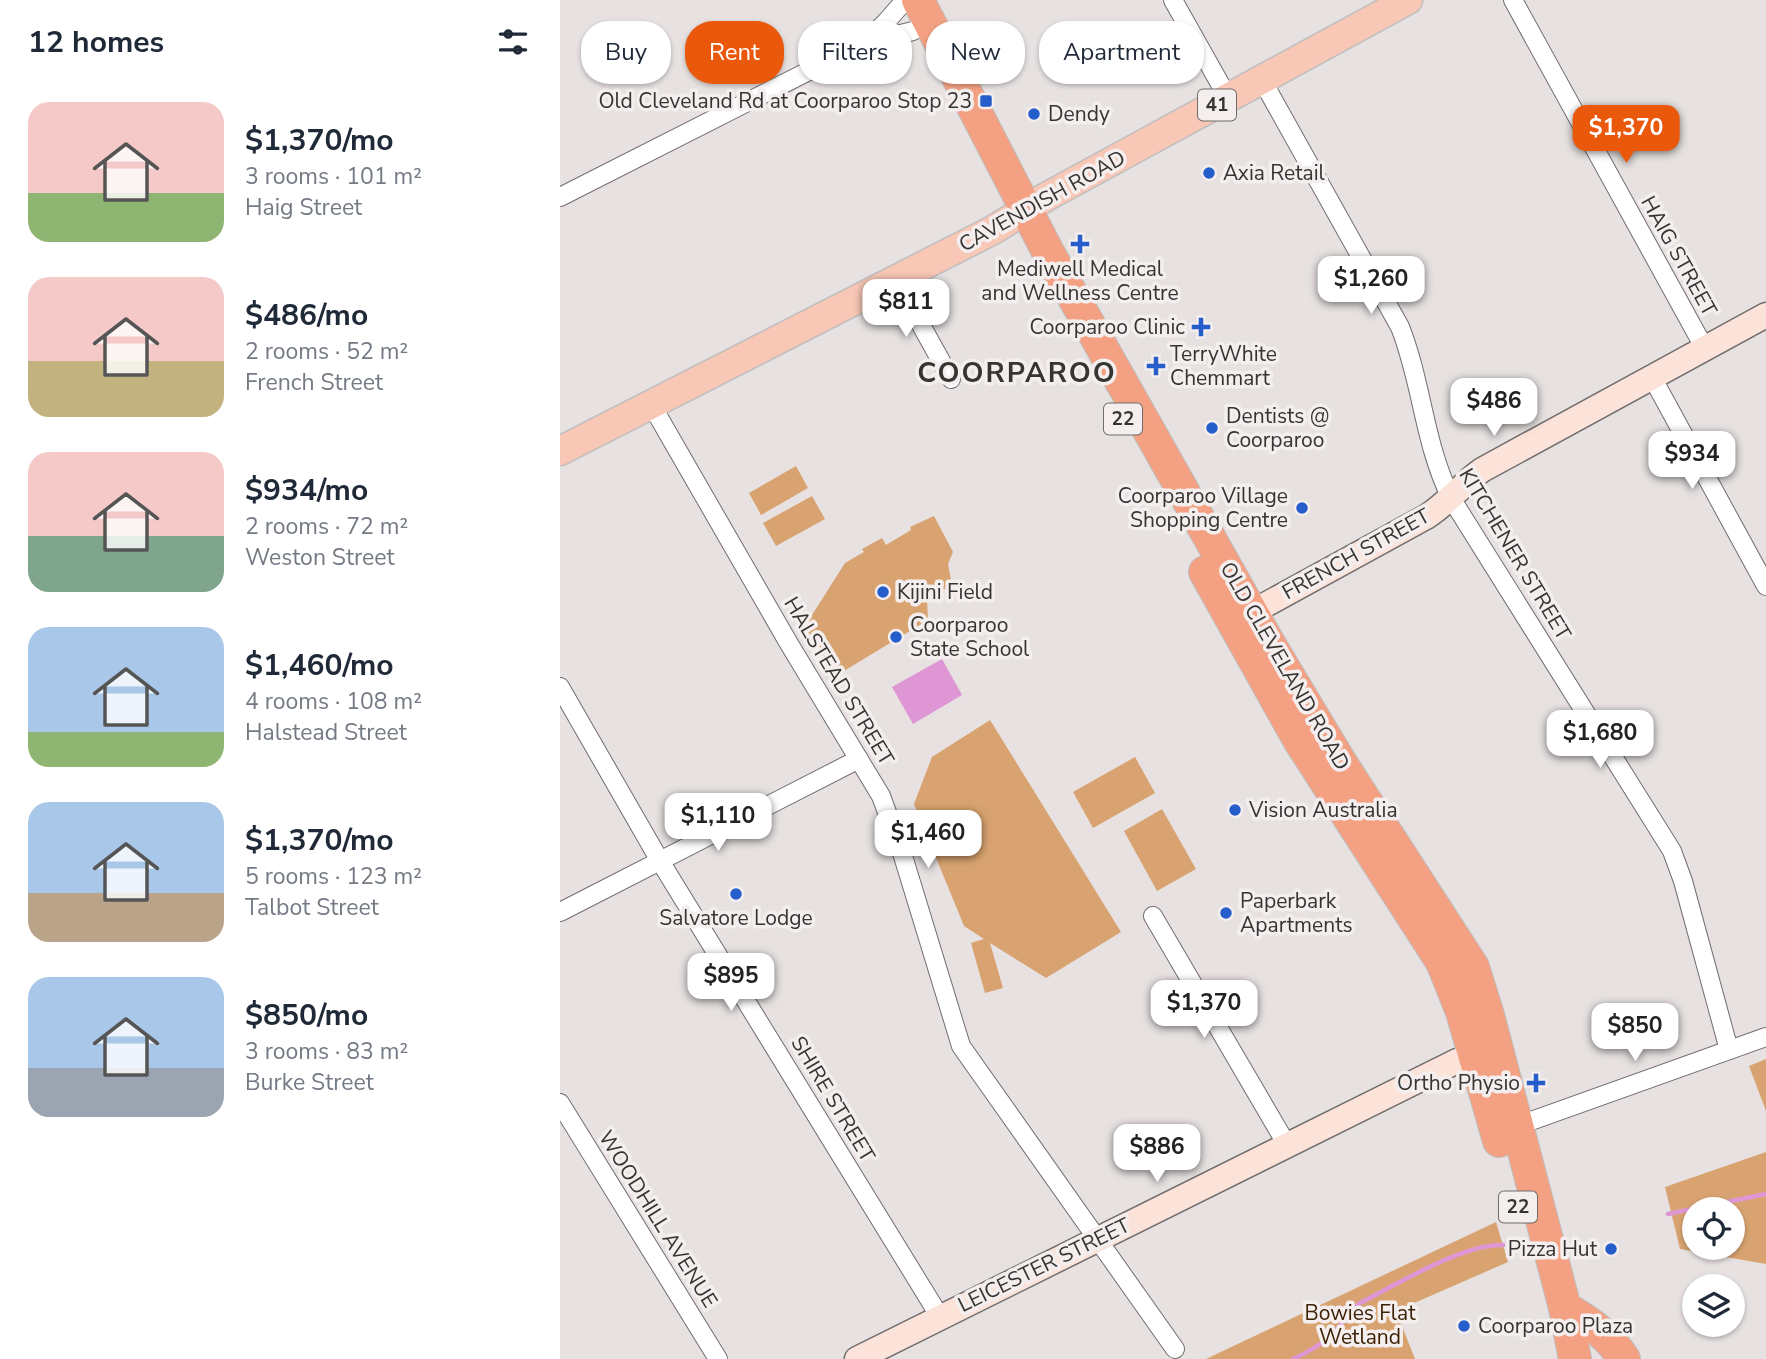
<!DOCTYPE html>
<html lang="en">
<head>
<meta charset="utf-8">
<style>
  :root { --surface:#fff; --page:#f2f2f3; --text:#1f2937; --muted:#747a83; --accent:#ea580c }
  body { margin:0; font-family:"Nunito Sans",sans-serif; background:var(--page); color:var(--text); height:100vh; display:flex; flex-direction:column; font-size:26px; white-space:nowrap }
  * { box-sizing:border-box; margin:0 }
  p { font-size:23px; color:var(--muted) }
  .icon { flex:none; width:38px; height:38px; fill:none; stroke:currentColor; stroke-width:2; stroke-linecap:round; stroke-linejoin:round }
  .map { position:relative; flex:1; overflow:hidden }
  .drawer { display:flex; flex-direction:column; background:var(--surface); width:560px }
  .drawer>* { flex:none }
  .guide { position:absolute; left:21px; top:21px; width:665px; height:63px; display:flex; gap:14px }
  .tools { position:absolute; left:1122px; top:1197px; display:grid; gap:14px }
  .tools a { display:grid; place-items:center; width:63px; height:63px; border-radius:50%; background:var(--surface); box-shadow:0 2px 5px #0004; font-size:35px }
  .price { position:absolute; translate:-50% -60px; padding:0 16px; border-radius:14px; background:#fff; color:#222; font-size:23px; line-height:46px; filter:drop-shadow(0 2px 4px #0008) }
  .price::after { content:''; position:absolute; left:50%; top:42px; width:21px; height:16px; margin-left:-10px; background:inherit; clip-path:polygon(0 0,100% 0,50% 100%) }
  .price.on { background:var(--accent); color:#fff }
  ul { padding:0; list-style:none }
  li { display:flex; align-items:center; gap:21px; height:175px; padding:0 28px }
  li span { display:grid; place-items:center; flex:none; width:196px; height:140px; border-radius:21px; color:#555 }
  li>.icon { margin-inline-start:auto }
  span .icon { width:84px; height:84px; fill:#fffc; stroke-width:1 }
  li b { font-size:30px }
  h2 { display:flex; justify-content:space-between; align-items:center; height:84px; padding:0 28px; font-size:30px }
  .pill { padding:0 24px; border-radius:28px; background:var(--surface); box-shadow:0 2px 5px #0004; font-size:24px; line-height:63px }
  .pill.on { background:var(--accent); color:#fff }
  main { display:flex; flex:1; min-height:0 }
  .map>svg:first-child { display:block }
</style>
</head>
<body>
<main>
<section class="drawer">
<h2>12 homes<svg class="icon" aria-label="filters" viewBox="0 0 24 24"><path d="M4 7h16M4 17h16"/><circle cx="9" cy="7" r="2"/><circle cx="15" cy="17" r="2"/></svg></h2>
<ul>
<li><span style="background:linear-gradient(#f6c9c9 65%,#8fb573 0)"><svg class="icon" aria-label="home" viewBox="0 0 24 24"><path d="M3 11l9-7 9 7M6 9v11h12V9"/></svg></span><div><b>$1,370/mo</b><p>3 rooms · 101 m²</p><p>Haig Street</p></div></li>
<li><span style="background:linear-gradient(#f6c9c9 60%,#c2b280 0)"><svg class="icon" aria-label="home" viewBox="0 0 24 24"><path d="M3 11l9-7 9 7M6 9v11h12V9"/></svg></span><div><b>$486/mo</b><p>2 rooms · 52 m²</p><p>French Street</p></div></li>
<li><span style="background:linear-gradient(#f6c9c9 60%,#7fa58c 0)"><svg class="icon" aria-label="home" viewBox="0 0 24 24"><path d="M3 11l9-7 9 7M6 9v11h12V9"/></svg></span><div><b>$934/mo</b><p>2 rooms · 72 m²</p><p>Weston Street</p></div></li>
<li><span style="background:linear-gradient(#a9c7e8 75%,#8fb573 0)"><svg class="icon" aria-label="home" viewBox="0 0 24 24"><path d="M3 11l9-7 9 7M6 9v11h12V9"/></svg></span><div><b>$1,460/mo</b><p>4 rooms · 108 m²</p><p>Halstead Street</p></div></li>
<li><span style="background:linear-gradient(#a9c7e8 65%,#b9a48a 0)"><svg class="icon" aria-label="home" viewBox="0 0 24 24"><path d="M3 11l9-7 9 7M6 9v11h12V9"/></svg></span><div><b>$1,370/mo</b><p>5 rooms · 123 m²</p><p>Talbot Street</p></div></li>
<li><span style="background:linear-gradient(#a9c7e8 65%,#9aa5b1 0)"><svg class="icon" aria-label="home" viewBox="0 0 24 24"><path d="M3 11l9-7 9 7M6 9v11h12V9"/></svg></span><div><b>$850/mo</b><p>3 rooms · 83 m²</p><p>Burke Street</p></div></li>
</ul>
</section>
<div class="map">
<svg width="1206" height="1359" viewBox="0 0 1206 1359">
  <rect width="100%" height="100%" fill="#e7e1e1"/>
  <!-- green -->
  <g fill="#d8a370" fill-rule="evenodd">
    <path d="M 236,466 L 248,488 L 201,515 L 189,493 Z"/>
    <path d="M 252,496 L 265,519 L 216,546 L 203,523 Z"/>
    <path d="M 374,516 L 393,552 L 388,564 L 392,585 L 367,599 L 368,620 L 274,677 L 245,626 L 285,563 L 304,552 L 302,549 L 322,538 L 326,545 L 351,530 L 350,527 Z"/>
    <path d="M 430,720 L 561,932 L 486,978 L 430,943 L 443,988 L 425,993 L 411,943 L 424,939 L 404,926 L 354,804 L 372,757 Z"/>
    <path d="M 575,757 L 595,793 L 533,828 L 513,792 Z"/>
    <path d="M 602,809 L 636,869 L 597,891 L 564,831 Z"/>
    <path d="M 1206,1059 L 1206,1111 L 1189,1066 Z"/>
    <path d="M 1206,1152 L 1206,1264 L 1120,1249 L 1105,1187 ZM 1134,1209 L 1172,1209 L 1172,1248 L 1134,1248 Z"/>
    <path d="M 936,1222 L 948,1262 L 836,1311 L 855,1359 L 646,1359 Z"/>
  </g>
  <!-- water -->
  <path fill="#de96d5" d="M 382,659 L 402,695 L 353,724 L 332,687 Z"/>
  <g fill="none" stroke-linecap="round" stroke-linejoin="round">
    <!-- stream -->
    <g stroke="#de96d5" stroke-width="4.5">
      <path d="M 1108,1214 L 1206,1194"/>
      <path d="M 733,1359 C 748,1352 767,1342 777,1329 C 786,1319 789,1311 800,1303 C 838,1284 902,1244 943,1245"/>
    </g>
    <defs>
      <g id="street">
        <path d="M 613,0 L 668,98"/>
        <path d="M 953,0 L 1145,349"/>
        <path d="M 304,43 L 353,31"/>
        <path d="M 702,80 L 840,327 C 862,382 864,444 891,498 L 1112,851 L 1123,881 L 1169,1050"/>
        <path d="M 0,197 L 304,43 L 326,22 L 340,6"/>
        <path d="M 336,280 L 391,379"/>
        <path d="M 1092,377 L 1206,586"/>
        <path d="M 91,404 L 228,642 L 321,796 L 343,856 L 401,1046 L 615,1349"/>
        <path d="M 0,687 L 100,861 L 380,1317"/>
        <path d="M 0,912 L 299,759"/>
        <path d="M 593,916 L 727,1145"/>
        <path d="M 0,1103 L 158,1359"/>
        <path d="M 957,1126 L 1206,1037"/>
      </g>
      <g id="secondary">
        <path d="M 676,621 L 866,517 C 887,504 902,484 922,470 L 1206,315"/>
        <path d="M 297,1359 L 897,1061 L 930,1052"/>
      </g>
      <path id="primary" d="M 0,451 L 433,230 L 486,197 L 848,0"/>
      <g id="highway">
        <path d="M 358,0 L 488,252 L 710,645 L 781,763 L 913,967 L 928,1015 L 1005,1308 L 1015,1359"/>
        <path d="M 645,572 L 739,740 L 882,962 L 902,1012 L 939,1141"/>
        <path d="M 1005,1308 C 1027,1320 1051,1338 1064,1359"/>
      </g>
    </defs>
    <!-- street casing -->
    <use href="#street" stroke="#726d6d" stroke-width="20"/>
    <!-- secondary casing -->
    <use href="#secondary" stroke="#726d6d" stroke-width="27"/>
    <!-- primary casing -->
    <use href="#primary" stroke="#bfbebe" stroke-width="31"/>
    <!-- highway casing -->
    <use href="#highway" stroke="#bfbebe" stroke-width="34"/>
    <!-- street -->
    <use href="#street" stroke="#fff" stroke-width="18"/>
    <!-- secondary -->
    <use href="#secondary" stroke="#fce3da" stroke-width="24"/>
    <!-- primary -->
    <use href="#primary" stroke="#f8c7b5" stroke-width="28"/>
    <!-- highway -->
    <use href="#highway" stroke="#f4a183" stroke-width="32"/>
  </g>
  <!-- markers -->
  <g fill="#255ecb" stroke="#f4eeee" stroke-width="2.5">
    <rect x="419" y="94" width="14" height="14" rx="3.5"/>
    <circle cx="474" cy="114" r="7"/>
    <circle cx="649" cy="173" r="7"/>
    <path d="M516.5 233.5h7v7h7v7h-7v7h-7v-7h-7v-7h7z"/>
    <path d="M637.5 316.5h7v7h7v7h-7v7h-7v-7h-7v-7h7z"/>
    <path d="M592.5 355.5h7v7h7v7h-7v7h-7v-7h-7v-7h7z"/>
    <circle cx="652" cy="428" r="7"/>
    <circle cx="742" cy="508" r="7"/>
    <circle cx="323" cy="592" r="7"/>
    <circle cx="336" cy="637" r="7"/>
    <circle cx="675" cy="810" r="7"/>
    <circle cx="176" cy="894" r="7"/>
    <circle cx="666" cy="913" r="7"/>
    <path d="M972.5 1072.5h7v7h7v7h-7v7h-7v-7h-7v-7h7z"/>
    <circle cx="1051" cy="1249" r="7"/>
    <circle cx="904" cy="1326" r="7"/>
  </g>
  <g text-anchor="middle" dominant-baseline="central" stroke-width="7" stroke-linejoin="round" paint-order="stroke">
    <!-- shield labels -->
    <g fill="#f4eeee" stroke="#706c6c" stroke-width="2">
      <rect x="638" y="89.5" width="38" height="31" rx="5"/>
      <rect x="544" y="403.5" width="38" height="31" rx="5"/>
      <rect x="939" y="1191.5" width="38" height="31" rx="5"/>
    </g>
    <g font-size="19" font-weight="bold" fill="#373434">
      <text x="657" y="105">41</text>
      <text x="563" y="419">22</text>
      <text x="958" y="1207">22</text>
    </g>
    <!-- poi labels -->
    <g font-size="21" fill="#373434" stroke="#f4eeee" text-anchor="start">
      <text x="412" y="101" text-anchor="end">Old Cleveland Rd at Coorparoo Stop 23</text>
      <text x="488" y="114">Dendy</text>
      <text x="663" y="173">Axia Retail</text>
      <text x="520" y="269" text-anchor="middle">Mediwell Medical<tspan x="520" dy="24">and Wellness Centre</tspan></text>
      <text x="625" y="327" text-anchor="end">Coorparoo Clinic</text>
      <text x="610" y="354">TerryWhite<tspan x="610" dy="24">Chemmart</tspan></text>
      <text x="666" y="416">Dentists @<tspan x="666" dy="24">Coorparoo</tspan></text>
      <text x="728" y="496" text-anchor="end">Coorparoo Village<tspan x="728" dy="24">Shopping Centre</tspan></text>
      <text x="337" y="592">Kijini Field</text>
      <text x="350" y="625">Coorparoo<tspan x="350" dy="24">State School</tspan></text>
      <text x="689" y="810">Vision Australia</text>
      <text x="680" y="901">Paperbark<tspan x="680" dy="24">Apartments</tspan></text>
      <text x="176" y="918" text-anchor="middle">Salvatore Lodge</text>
      <text x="960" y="1083" text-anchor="end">Ortho Physio</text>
      <text x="1037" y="1249" text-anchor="end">Pizza Hut</text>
      <text x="918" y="1326">Coorparoo Plaza</text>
    </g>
    <!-- street labels -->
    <g font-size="21" fill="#373434" stroke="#f4eeee">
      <text transform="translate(482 201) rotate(-29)">CAVENDISH ROAD</text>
      <text transform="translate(1119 256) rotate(61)">HAIG STREET</text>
      <text transform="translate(796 554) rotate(-29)">FRENCH STREET</text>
      <text transform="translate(955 554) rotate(59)">KITCHENER STREET</text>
      <text transform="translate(725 666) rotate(60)">OLD CLEVELAND ROAD</text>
      <text transform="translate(279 681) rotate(59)">HALSTEAD STREET</text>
      <text transform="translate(273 1099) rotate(59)">SHIRE STREET</text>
      <text transform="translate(98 1219) rotate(58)">WOODHILL AVENUE</text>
      <text transform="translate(484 1265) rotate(-26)">LEICESTER STREET</text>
    </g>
    <!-- park labels -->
    <g font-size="21" fill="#3d2204" stroke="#f4eeee">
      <text x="800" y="1313">Bowies Flat<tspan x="800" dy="24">Wetland</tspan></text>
    </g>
    <!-- district labels -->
    <g font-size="28" font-weight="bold" letter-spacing="2" fill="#373434" stroke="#f4eeee">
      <text x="457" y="373">COORPAROO</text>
    </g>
  </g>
</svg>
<div class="tools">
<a><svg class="icon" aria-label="locate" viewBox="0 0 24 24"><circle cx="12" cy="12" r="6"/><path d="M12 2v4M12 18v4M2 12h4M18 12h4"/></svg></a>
<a><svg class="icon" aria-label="layers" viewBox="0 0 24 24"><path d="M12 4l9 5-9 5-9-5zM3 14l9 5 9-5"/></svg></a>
</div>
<b class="price on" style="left:1066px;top:165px">$1,370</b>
<b class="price" style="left:811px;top:316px">$1,260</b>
<b class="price" style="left:346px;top:339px">$811</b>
<b class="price" style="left:934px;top:438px">$486</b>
<b class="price" style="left:1132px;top:491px">$934</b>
<b class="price" style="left:1040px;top:770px">$1,680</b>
<b class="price" style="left:158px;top:853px">$1,110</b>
<b class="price" style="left:368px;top:870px">$1,460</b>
<b class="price" style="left:171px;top:1013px">$895</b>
<b class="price" style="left:644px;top:1040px">$1,370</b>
<b class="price" style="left:1075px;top:1063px">$850</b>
<b class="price" style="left:597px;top:1184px">$886</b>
<div class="guide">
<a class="pill">Buy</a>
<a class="pill on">Rent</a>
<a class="pill">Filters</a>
<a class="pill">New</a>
<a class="pill">Apartment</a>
</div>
</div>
</main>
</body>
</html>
